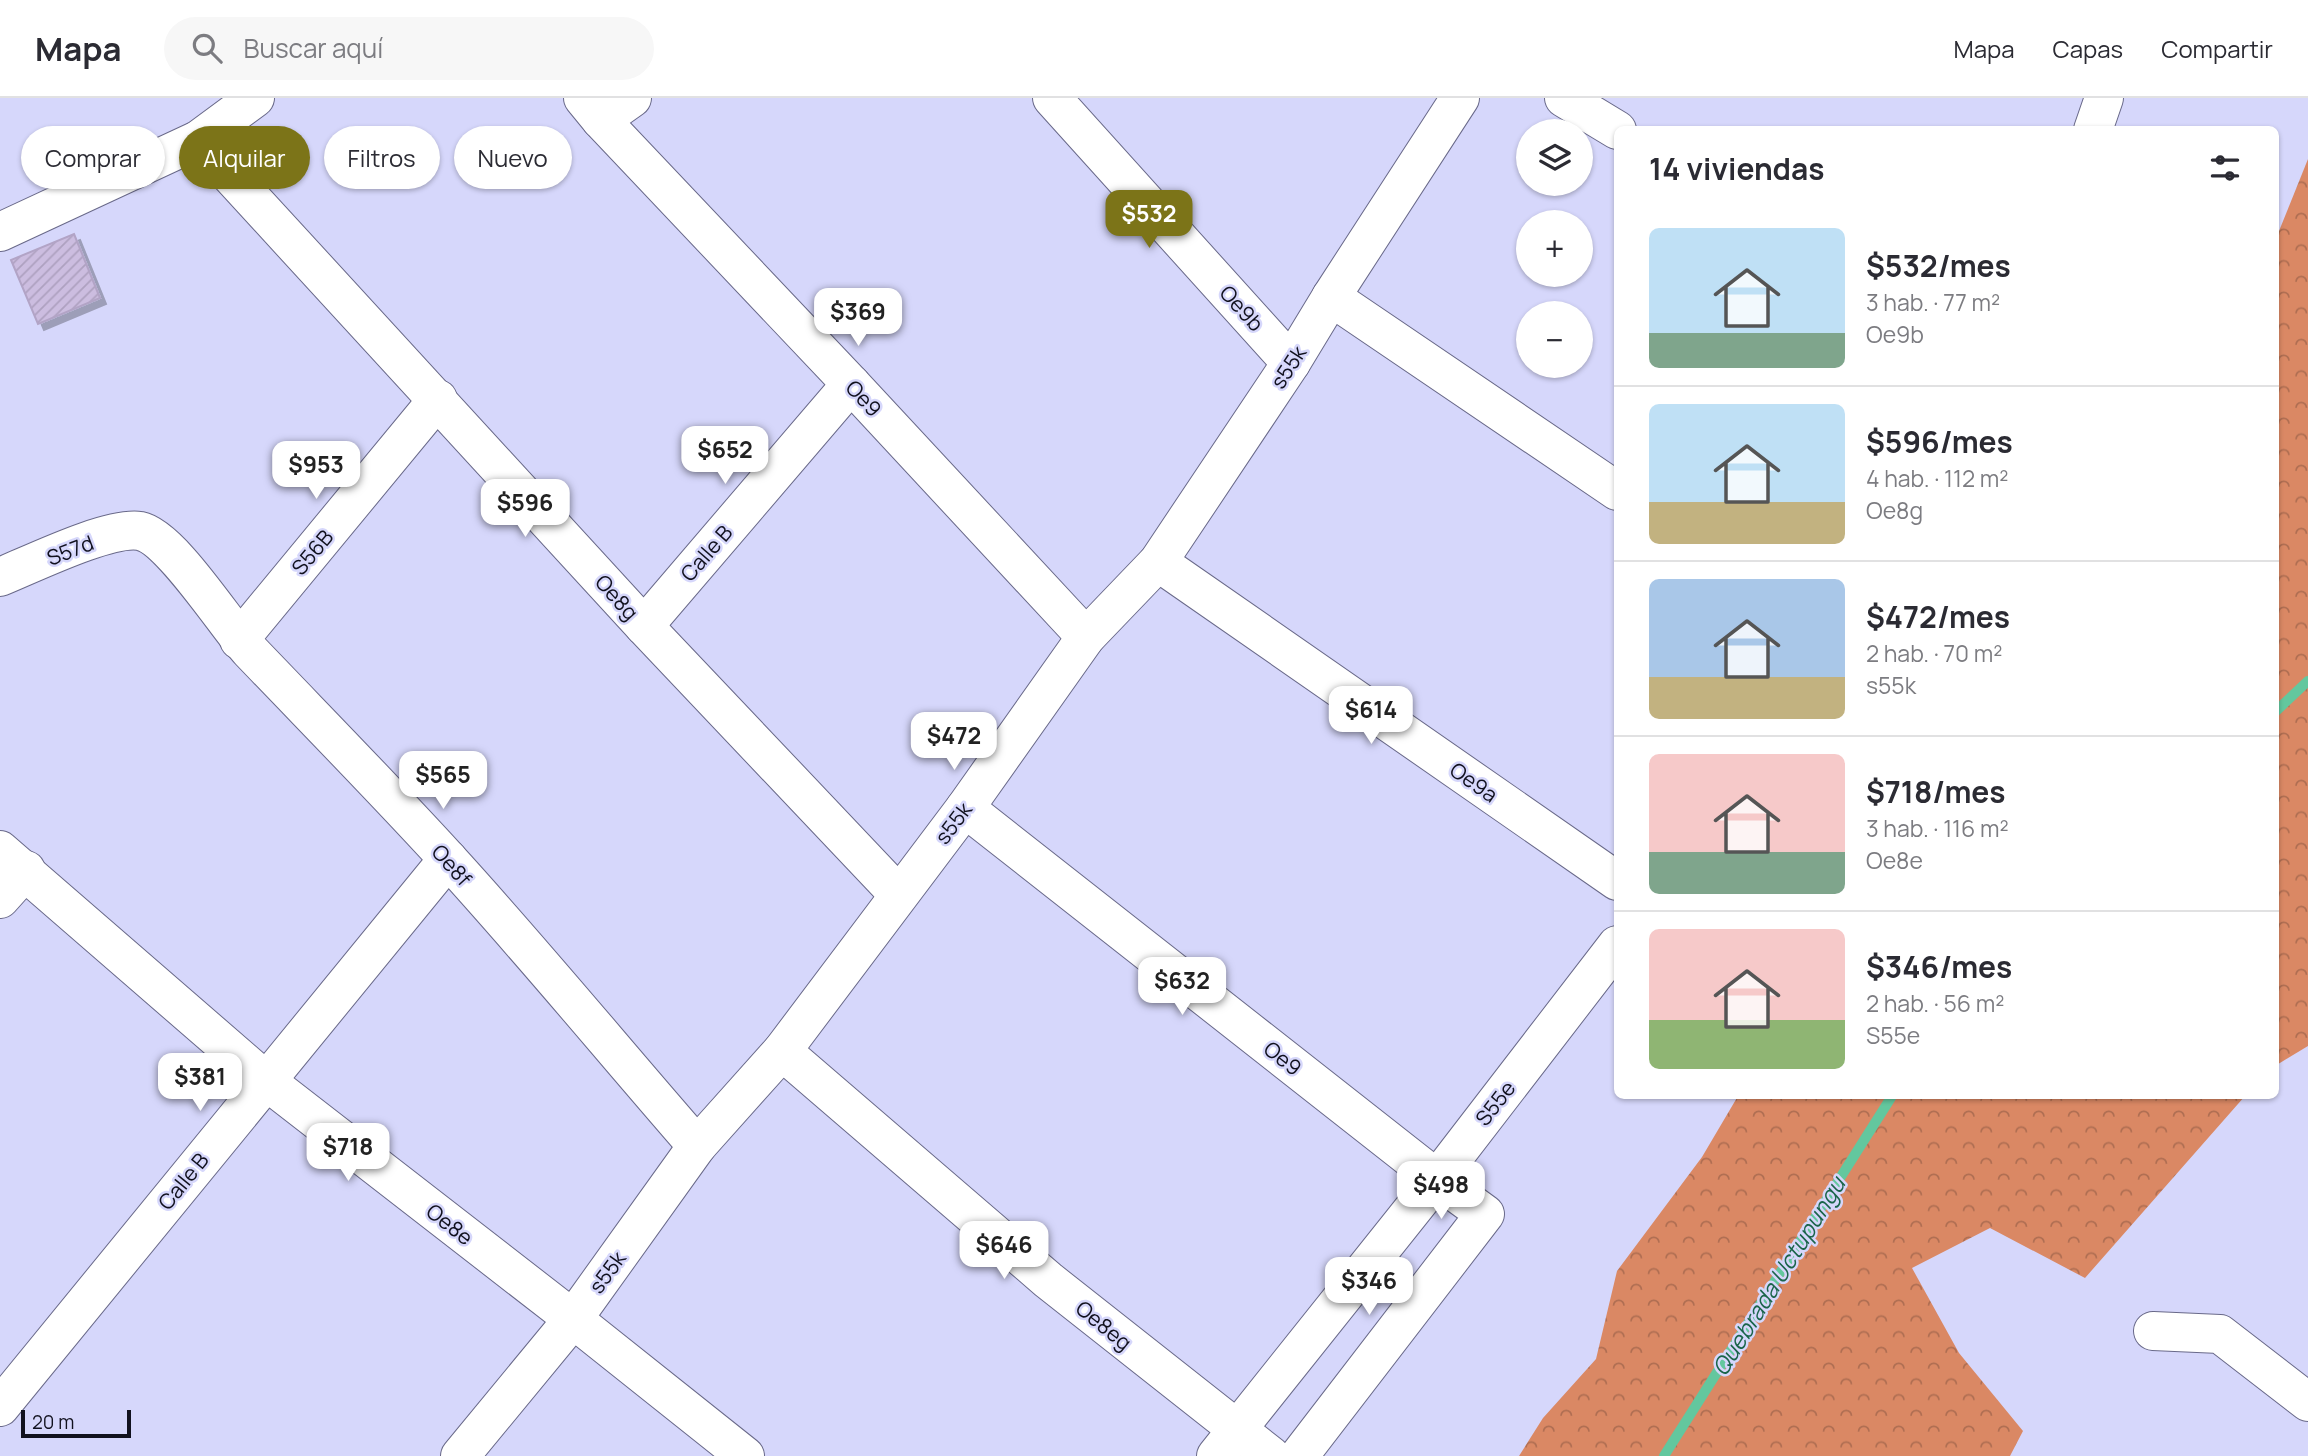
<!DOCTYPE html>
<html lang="es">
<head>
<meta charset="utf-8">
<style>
  :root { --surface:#fff; --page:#f7f7f7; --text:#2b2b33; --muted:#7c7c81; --line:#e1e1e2; --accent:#7c7418 }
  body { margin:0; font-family:Manrope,sans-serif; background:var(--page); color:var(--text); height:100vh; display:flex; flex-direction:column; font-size:26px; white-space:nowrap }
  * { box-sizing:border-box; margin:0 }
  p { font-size:23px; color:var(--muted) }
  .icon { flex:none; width:38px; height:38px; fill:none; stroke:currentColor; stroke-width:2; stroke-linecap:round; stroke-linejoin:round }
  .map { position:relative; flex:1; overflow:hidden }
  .side { position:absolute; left:1614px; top:28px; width:665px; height:973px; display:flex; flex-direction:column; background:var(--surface); border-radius:10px; box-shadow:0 2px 5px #0004 }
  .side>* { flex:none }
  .hud { position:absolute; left:21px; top:28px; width:665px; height:63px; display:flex; gap:14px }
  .controls { position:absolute; left:1516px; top:21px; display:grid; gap:14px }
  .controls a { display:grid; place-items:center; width:77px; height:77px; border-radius:50%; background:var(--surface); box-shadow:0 2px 5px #0004; font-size:35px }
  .scale { position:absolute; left:21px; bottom:18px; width:110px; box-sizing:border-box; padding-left:7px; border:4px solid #11111e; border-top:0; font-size:19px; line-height:24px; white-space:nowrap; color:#11111e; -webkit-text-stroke:5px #d6d7fb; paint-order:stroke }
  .price { position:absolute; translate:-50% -60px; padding:0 16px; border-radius:14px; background:#fff; color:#222; font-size:23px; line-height:46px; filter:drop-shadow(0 2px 4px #0008) }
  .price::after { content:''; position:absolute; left:50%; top:42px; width:21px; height:16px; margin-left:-10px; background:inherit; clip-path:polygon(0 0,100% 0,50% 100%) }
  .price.current { background:var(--accent); color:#fff }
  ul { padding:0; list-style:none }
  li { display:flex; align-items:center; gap:21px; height:175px; padding:0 35px }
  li+li { border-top:2px solid var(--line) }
  li span { display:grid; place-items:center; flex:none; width:196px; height:140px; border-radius:10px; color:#555 }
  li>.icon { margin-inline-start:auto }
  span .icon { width:84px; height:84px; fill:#fffc; stroke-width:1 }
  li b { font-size:30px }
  h2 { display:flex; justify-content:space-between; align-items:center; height:84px; padding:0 35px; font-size:30px }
  .pill { padding:0 24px; border-radius:32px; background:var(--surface); box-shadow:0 2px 5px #0004; font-size:24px; line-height:63px }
  .pill.current { background:var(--accent); color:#fff }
  header { display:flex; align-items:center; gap:42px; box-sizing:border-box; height:98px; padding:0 35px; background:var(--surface); border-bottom:2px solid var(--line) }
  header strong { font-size:33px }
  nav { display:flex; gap:38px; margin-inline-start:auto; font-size:24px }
  .search { width:490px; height:63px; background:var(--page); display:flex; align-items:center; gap:18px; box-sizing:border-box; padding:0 24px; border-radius:38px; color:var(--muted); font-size:26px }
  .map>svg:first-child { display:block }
</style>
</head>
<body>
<header>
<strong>Mapa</strong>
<div class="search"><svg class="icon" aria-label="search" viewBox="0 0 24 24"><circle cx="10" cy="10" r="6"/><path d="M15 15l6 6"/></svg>Buscar aquí</div>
<nav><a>Mapa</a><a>Capas</a><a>Compartir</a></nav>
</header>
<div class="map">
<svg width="2308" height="1358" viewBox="0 0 2308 1358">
  <defs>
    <pattern id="forest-crowns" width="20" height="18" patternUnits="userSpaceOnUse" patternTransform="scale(1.75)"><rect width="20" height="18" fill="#da8864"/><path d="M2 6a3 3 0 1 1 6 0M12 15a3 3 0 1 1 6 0" fill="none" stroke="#af6e52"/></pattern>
    <pattern id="building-hatch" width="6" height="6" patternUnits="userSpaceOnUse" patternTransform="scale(1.75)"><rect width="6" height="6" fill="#ccbde0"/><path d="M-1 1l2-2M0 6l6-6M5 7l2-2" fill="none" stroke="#aea1c0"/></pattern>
    <filter id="shadow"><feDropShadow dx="6" dy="6" stdDeviation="0" flood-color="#0004"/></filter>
  </defs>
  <rect width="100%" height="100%" fill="#d6d7fb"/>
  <!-- forest -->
  <g fill="url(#forest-crowns)">
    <path d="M 2308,61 L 2308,948 L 2275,968 L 2275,143 Z"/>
    <path d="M 1738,998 L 2245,998 L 2085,1180 L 1990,1130 L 1912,1170 L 1959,1255 L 2023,1333 L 2010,1358 L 1519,1358 L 1543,1320 L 1596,1261 L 1617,1173 L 1702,1059 Z"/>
  </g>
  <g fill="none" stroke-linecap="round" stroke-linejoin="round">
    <!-- stream -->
    <g stroke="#63c79e" stroke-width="10">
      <path d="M 2275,614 L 2308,583"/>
      <path d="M 1664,1358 L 1892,998"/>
    </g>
  </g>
  <!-- building -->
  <path fill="url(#building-hatch)" stroke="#b2a4c6" stroke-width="2" filter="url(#shadow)" d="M 74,136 L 100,200 L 38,226 L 11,162 Z"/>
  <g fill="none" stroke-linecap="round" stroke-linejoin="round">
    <defs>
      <g id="minor">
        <path d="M 583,0 L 601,22 L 851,286 L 1086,539"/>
        <path d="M 1052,0 L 1291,265"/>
        <path d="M 1564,0 L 1617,32"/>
        <path d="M 601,22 L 632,0"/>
        <path d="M 2093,32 L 2104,0"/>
        <path d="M 198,42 L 644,528 L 898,796"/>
        <path d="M 0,134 L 198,42 L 255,0"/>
        <path d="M 1331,199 L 1617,393"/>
        <path d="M 1158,464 L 1617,783"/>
        <path d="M 0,479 C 32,466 109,428 140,433 C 171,439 226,527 250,553 C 316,622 383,690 447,760 C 533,854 614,953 697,1048"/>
        <path d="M 644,528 L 851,286"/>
        <path d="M 239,542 L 438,301"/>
        <path d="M 965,710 L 1437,1081 L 1485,1116 L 1299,1358"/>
        <path d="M 0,752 L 265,982 L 573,1221 L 745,1358"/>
        <path d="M 0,801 L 26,772"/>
        <path d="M 782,953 L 1048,1182 L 1271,1358"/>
        <path d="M 2153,1233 L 2220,1236 L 2308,1304"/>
        <path d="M 0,1309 L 448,761"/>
        <path d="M 460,1358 L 573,1221 L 697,1048 L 782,953 L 965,710 L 1086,539 L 1158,464 L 1291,265 L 1331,199 L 1460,0"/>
        <path d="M 1216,1358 L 1437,1081 L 1617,847"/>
      </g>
    </defs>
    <!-- minor casing -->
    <use href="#minor" stroke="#696989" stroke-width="40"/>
    <!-- minor -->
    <use href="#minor" stroke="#fff" stroke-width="38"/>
  </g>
  <g text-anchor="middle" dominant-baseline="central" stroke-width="5" stroke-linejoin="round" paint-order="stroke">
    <!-- street labels -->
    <g font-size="21" fill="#11111e" stroke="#d6d7fb">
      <text transform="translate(1242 210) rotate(48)">Oe9b</text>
      <text transform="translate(1288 269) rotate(-57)">s55k</text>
      <text transform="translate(864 300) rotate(47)">Oe9</text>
      <text transform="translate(70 452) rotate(-21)">S57d</text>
      <text transform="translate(312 454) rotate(-50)">S56B</text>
      <text transform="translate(706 455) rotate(-49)">Calle B</text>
      <text transform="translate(617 499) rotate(48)">Oe8g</text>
      <text transform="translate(1474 684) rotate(35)">Oe9a</text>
      <text transform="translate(953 725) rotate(-53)">s55k</text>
      <text transform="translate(452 767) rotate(48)">Oe8f</text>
      <text transform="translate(1283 960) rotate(38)">Oe9</text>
      <text transform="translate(1495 1005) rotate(-52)">S55e</text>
      <text transform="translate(183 1083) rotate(-51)">Calle B</text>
      <text transform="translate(450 1126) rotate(38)">Oe8e</text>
      <text transform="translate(607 1174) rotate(-54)">s55k</text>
      <text transform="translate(1104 1227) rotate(39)">Oe8eg</text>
    </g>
    <!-- water labels -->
    <g font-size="23" font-style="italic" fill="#1a654a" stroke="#d6d7fb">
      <text transform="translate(1778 1178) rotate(-58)">Quebrada Uctupungu</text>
    </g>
  </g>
</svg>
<div class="controls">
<a><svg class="icon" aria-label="layers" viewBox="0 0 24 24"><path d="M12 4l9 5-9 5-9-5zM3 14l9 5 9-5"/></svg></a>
<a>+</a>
<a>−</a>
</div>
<div class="scale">20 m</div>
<b class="price current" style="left:1149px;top:152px">$532</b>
<b class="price" style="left:858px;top:250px">$369</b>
<b class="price" style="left:725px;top:388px">$652</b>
<b class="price" style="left:316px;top:403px">$953</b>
<b class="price" style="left:525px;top:441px">$596</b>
<b class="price" style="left:1371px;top:648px">$614</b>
<b class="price" style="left:954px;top:674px">$472</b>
<b class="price" style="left:443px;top:713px">$565</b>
<b class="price" style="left:1182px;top:919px">$632</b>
<b class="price" style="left:200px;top:1015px">$381</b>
<b class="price" style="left:348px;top:1085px">$718</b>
<b class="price" style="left:1441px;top:1123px">$498</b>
<b class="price" style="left:1004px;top:1183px">$646</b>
<b class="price" style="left:1369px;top:1219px">$346</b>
<div class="hud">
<a class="pill">Comprar</a>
<a class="pill current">Alquilar</a>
<a class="pill">Filtros</a>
<a class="pill">Nuevo</a>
</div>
<section class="side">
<h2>14 viviendas<svg class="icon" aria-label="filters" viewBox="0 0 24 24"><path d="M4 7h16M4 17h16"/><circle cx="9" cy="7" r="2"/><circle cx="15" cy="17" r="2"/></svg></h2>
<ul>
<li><span style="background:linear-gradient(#bfe0f5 75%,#7fa58c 0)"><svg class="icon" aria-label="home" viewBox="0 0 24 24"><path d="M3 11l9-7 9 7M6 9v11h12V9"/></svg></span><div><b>$532/mes</b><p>3 hab. · 77 m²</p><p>Oe9b</p></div></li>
<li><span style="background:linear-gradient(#bfe0f5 70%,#c2b280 0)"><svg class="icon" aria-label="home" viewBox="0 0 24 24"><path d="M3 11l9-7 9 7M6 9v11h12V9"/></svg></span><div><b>$596/mes</b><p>4 hab. · 112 m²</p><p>Oe8g</p></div></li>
<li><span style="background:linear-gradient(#a9c7e8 70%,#c2b280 0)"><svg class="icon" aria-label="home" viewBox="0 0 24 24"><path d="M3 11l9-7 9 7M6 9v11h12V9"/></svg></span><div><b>$472/mes</b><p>2 hab. · 70 m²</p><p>s55k</p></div></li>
<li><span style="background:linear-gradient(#f6c9c9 70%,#7fa58c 0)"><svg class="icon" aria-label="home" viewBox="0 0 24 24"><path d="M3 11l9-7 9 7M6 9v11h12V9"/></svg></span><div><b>$718/mes</b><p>3 hab. · 116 m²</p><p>Oe8e</p></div></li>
<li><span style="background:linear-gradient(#f6c9c9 65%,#8fb573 0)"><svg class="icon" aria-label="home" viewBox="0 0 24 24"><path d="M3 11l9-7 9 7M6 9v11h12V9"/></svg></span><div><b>$346/mes</b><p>2 hab. · 56 m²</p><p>S55e</p></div></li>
</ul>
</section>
</div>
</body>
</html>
